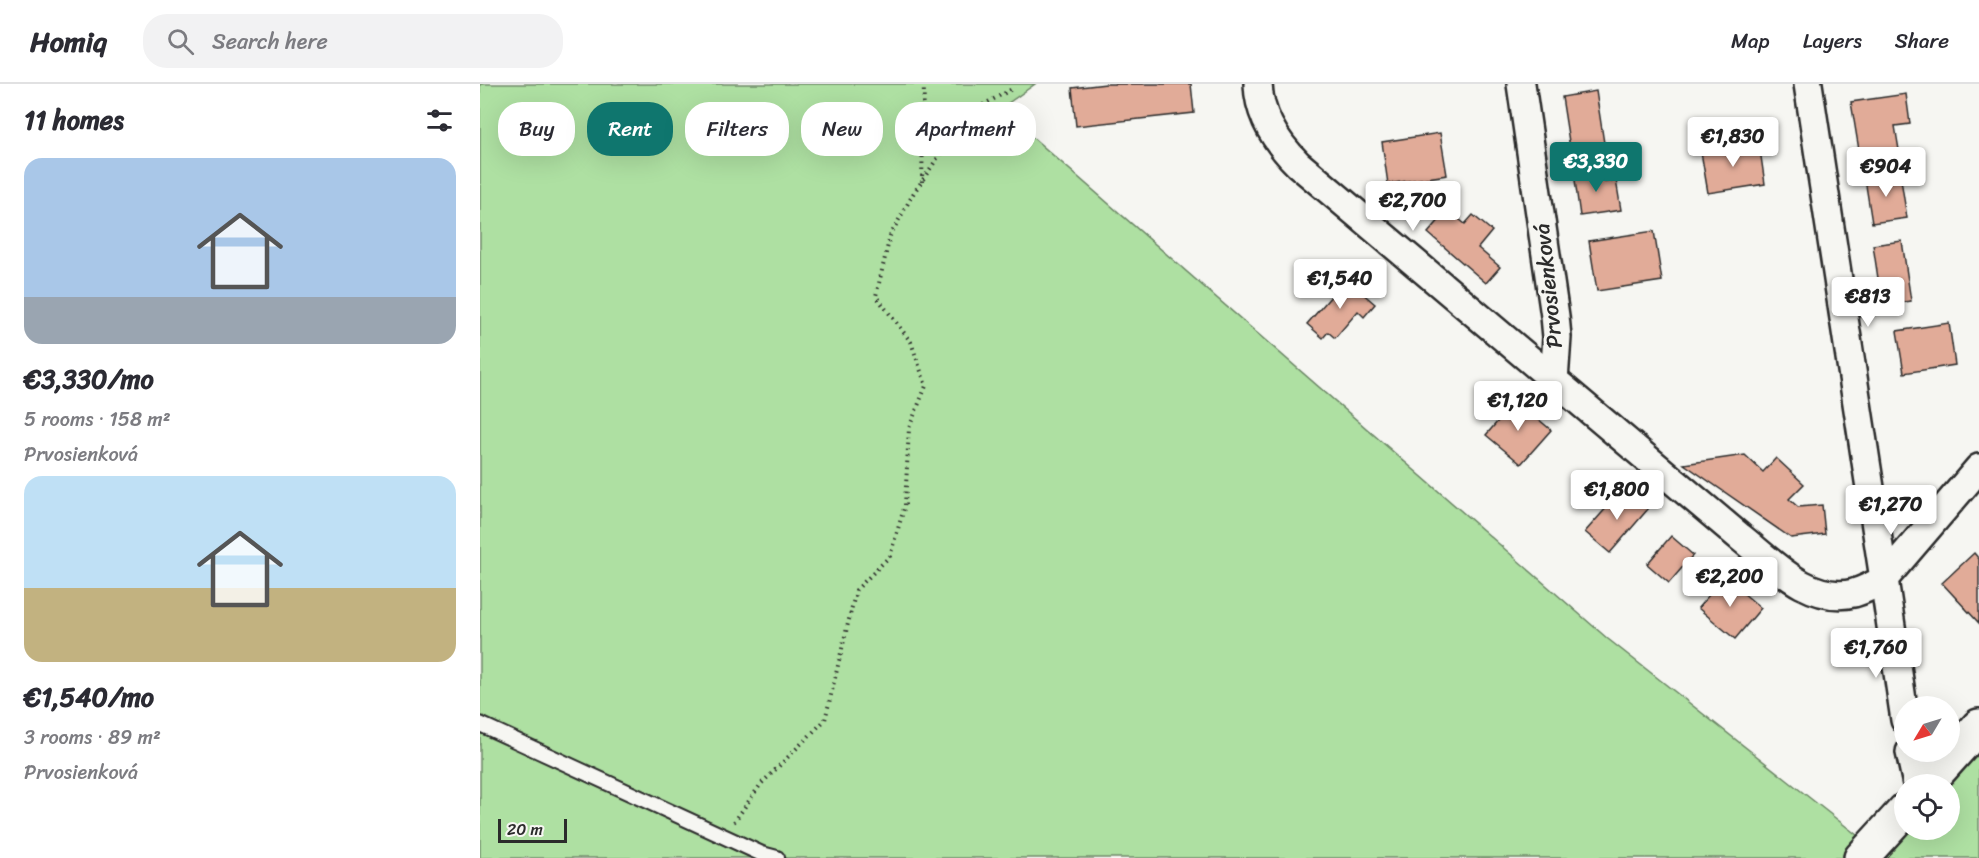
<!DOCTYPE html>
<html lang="en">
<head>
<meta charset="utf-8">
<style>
  :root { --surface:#fff; --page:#f2f2f3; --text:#2b2b33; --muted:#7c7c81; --line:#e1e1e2; --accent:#0f766e }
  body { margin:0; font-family:Sriracha,sans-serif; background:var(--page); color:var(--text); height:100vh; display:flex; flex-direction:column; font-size:22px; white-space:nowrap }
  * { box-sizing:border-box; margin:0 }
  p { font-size:20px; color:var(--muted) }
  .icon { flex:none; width:33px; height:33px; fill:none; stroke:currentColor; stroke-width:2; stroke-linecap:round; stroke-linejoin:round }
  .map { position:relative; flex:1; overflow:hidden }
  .side { display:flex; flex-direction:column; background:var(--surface); width:480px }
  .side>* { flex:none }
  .hud { position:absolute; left:18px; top:18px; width:570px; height:54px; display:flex; gap:12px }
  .needle { width:39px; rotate:232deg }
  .controls { position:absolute; left:1414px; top:612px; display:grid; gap:12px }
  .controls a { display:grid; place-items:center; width:66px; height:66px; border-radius:50%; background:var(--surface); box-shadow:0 6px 24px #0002; font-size:30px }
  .scale { position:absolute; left:18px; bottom:15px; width:69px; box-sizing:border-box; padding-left:6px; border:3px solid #2b2b2b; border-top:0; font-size:16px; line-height:21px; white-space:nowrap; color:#2b2b2b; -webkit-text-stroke:4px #f6f6f2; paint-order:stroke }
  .price { position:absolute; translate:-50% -51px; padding:0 14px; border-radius:6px; background:#fff; color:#222; font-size:20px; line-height:39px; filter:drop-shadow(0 2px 3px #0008) }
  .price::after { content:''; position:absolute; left:50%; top:36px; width:18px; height:14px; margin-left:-9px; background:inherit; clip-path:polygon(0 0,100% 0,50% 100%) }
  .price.active { background:var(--accent); color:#fff }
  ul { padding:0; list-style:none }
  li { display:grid; align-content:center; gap:12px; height:318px; padding:0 24px }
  li span { display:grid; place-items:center; height:186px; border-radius:18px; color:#555 }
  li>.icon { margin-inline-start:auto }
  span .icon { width:108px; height:108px; fill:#fffc; stroke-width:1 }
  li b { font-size:26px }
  h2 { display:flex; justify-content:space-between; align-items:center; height:72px; padding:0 24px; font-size:26px }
  .pill { padding:0 21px; border-radius:24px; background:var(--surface); box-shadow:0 6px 24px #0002; font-size:21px; line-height:54px }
  .pill.active { background:var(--accent); color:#fff }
  header { display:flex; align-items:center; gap:36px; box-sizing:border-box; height:84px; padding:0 30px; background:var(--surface); border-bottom:2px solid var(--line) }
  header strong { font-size:28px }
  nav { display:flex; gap:33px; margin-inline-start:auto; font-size:21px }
  .search { width:420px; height:54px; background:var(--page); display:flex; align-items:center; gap:15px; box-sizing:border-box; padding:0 21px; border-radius:24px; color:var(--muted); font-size:22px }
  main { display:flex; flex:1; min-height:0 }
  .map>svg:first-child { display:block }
</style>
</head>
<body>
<header>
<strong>Homiq</strong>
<div class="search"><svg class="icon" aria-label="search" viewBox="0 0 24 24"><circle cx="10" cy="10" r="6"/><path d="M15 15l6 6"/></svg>Search here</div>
<nav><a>Map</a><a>Layers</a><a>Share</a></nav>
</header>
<main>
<section class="side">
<h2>11 homes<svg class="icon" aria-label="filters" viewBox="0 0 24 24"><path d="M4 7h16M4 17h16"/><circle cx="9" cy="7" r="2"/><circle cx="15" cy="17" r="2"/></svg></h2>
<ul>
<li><span style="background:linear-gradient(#a9c7e8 75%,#9aa5b1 0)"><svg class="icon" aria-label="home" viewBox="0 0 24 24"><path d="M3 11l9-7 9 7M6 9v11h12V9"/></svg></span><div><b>€3,330/mo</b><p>5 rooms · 158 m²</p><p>Prvosienková</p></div></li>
<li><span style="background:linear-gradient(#bfe0f5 60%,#c2b280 0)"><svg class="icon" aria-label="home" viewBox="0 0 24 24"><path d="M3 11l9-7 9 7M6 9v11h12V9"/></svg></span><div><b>€1,540/mo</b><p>3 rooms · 89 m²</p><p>Prvosienková</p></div></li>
</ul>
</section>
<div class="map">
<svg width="1499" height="774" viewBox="0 0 1499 774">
  <rect width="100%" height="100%" fill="#f6f6f2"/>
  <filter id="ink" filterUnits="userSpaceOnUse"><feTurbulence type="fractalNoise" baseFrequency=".0167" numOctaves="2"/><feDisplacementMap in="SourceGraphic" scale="12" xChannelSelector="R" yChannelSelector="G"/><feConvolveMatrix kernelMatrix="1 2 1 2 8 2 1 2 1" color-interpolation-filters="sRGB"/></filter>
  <g filter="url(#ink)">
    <!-- green -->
    <g fill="#aee0a2" stroke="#6c8666" stroke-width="1.5">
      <path d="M 0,0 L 555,0 L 520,25 L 1128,555 L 1387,759 L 1371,774 L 0,774 Z"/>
      <path d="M 1499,662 L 1499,774 L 1403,774 L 1427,746 L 1470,746 L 1470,700 L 1466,700 Z"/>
    </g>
    <!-- building -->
    <g fill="#e1ab98" stroke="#2b2b2b" stroke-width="1.5">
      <path d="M 626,0 L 711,0 L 714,29 L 596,42 L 592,4 Z"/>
      <path d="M 1116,7 L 1124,59 L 1090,64 L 1082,13 Z"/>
      <path d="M 1426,10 L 1430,40 L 1415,42 L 1419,66 L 1380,72 L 1371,18 Z"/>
      <path d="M 960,49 L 967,91 L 908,100 L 902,58 Z"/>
      <path d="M 1279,59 L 1285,100 L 1228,109 L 1221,68 Z"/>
      <path d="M 1123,84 L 1125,98 L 1136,96 L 1141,126 L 1100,132 L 1094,89 Z"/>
      <path d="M 1420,89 L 1427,134 L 1392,139 L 1385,95 Z"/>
      <path d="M 968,126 L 985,140 L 993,131 L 1012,147 L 998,164 L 1020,183 L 1006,199 L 948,149 Z"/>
      <path d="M 1174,147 L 1182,197 L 1117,207 L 1109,157 Z"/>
      <path d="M 1422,157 L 1431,217 L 1402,221 L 1393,161 Z"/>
      <path d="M 866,195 L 895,220 L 884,233 L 878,227 L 855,254 L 848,248 L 843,254 L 827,240 Z"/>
      <path d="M 1469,239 L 1475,281 L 1424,289 L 1417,247 Z"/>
      <path d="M 1036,316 L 1071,346 L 1041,380 L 1006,351 Z"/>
      <path d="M 1265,371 L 1283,388 L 1296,374 L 1324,400 L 1309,415 L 1318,423 L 1342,421 L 1345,450 L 1311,454 L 1204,380 Z"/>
      <path d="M 1144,404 L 1168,425 L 1130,469 L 1105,448 Z"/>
      <path d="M 1191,452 L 1213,471 L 1189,499 L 1167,480 Z"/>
      <path d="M 1494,469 L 1499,475 L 1499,539 L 1462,499 Z"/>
      <path d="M 1244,493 L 1281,524 L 1255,555 L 1218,524 Z"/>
    </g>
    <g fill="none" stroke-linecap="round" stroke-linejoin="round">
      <defs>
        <path id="service" d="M 0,640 L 282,770 L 297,774"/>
        <g id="minor">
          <path d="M 778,0 C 779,32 796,58 818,80 L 1260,453 C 1292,478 1329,520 1374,509 C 1384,506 1394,501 1404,495 L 1328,0"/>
          <path d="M 1041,0 L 1075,232 L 1077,253 L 1074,297"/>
          <path d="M 1425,636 L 1404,495 L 1499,384"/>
          <path d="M 1430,668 L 1437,700"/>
        </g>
        <g id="tertiary">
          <path d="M 1447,700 L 1499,642"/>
          <path d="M 1381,774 L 1425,726"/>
        </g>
      </defs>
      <!-- service casing -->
      <use href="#service" stroke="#2b2b2b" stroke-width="18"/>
      <!-- minor casing -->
      <use href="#minor" stroke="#2b2b2b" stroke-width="32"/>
      <!-- tertiary casing -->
      <use href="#tertiary" stroke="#2b2b2b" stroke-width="38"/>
      <!-- path -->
      <g stroke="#2b2b2b" stroke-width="4" stroke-dasharray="1.5 4.5" stroke-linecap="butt">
        <path d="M 442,98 L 444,0"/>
        <path d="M 254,738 L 281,700 L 345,636 L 376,506 L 410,472 L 425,421 L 429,344 L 446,302 L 431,258 L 396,212 L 410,152 L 433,110 L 465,63 L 499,23 L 532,5"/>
      </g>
      <!-- service -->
      <use href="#service" stroke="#f6f6f2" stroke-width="14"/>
      <!-- minor -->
      <use href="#minor" stroke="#f6f6f2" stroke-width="27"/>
      <!-- tertiary -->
      <use href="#tertiary" stroke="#f6f6f2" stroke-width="33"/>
    </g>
  </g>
  <g text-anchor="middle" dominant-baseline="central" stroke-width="6" stroke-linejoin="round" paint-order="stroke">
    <!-- street labels -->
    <g font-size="22" fill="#2b2b2b" stroke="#f6f6f2">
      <text transform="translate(1068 202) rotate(-96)">Prvosienková</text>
    </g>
  </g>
</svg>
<div class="controls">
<a><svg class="needle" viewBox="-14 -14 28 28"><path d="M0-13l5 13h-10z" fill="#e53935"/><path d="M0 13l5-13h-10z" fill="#7c7c81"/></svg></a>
<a><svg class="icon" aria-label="locate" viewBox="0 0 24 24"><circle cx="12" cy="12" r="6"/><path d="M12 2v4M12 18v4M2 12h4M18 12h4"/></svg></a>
</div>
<div class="scale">20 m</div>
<b class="price" style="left:1253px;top:84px">€1,830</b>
<b class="price active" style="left:1116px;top:109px">€3,330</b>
<b class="price" style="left:1406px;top:114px">€904</b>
<b class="price" style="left:933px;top:148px">€2,700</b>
<b class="price" style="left:860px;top:226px">€1,540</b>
<b class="price" style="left:1388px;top:244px">€813</b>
<b class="price" style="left:1038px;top:348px">€1,120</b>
<b class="price" style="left:1137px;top:437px">€1,800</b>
<b class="price" style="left:1411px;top:452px">€1,270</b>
<b class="price" style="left:1250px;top:524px">€2,200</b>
<b class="price" style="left:1396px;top:595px">€1,760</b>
<div class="hud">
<a class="pill">Buy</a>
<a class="pill active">Rent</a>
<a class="pill">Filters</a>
<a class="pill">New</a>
<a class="pill">Apartment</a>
</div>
</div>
</main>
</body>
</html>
